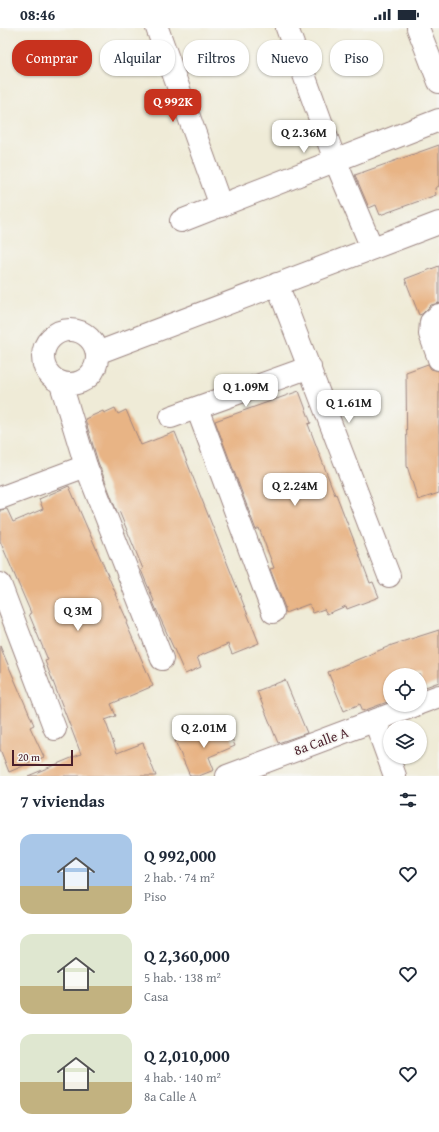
<!DOCTYPE html>
<html lang="es">
<head>
<meta charset="utf-8">
<style>
  :root { --surface:#fff; --page:#f2f2f3; --text:#1f2937; --muted:#747a83; --accent:#c8321e }
  body { margin:0; font-family:"Gentium Book Plus",serif; background:var(--page); color:var(--text); height:100vh; display:flex; flex-direction:column; font-size:15px; white-space:nowrap }
  * { box-sizing:border-box; margin:0 }
  p { font-size:13px; color:var(--muted) }
  .icon { flex:none; width:22px; height:22px; fill:none; stroke:currentColor; stroke-width:2; stroke-linecap:round; stroke-linejoin:round }
  .map { position:relative; height:748px; overflow:hidden }
  .sheet { display:flex; flex-direction:column; background:var(--surface); flex:1 }
  .sheet>* { flex:none }
  .top-card { position:absolute; left:12px; top:12px; width:415px; height:36px; display:flex; gap:8px }
  .fabs { position:absolute; left:383px; top:640px; display:grid; gap:8px }
  .fabs a { display:grid; place-items:center; width:44px; height:44px; border-radius:50%; background:var(--surface); box-shadow:0 1px 3px #0004; font-size:20px }
  .scale { position:absolute; left:12px; bottom:10px; width:61px; box-sizing:border-box; padding-left:4px; border:2px solid #4a1f2b; border-top:0; font-size:11px; line-height:14px; white-space:nowrap; color:#4a1f2b; -webkit-text-stroke:3px #f6f6f2; paint-order:stroke }
  .price { position:absolute; translate:-50% -34px; padding:0 9px; border-radius:8px; background:#fff; color:#222; font-size:13px; line-height:26px; filter:drop-shadow(0 1px 2px #0008) }
  .price::after { content:''; position:absolute; left:50%; top:24px; width:12px; height:9px; margin-left:-6px; background:inherit; clip-path:polygon(0 0,100% 0,50% 100%) }
  .price.current { background:var(--accent); color:#fff }
  ul { padding:0; list-style:none }
  li { display:flex; align-items:center; gap:12px; height:100px; padding:0 20px }
  li span { display:grid; place-items:center; flex:none; width:112px; height:80px; border-radius:12px; color:#555 }
  li>.icon { margin-inline-start:auto }
  span .icon { width:48px; height:48px; fill:#fffc; stroke-width:1 }
  li b { font-size:17px }
  h2 { display:flex; justify-content:space-between; align-items:center; height:48px; padding:0 20px; font-size:17px }
  .tag { padding:0 14px; border-radius:16px; background:var(--surface); box-shadow:0 1px 3px #0004; font-size:14px; line-height:36px }
  .tag.current { background:var(--accent); color:#fff }
  .status { display:flex; justify-content:space-between; align-items:center; height:28px; padding:0 20px; background:var(--surface); direction:ltr }
  .status svg { height:11px; fill:currentColor }
  .map>svg:first-child { display:block }
</style>
</head>
<body>
<div class="status"><b>08:46</b><svg viewBox="0 0 49 12"><path d="M0 12V9h3v3zM5 12V6h3v6zM10 12V3h3v9zM15 12V0h3v12zM26 1h20v11H26zM47 4h2v5h-2z"/></svg></div>
<div class="map">
<svg width="439" height="748" viewBox="0 0 439 748">
  <rect width="100%" height="100%" fill="#f6f6f2"/>
  <filter id="ink" filterUnits="userSpaceOnUse"><feTurbulence type="fractalNoise" baseFrequency=".025" numOctaves="2"/><feDisplacementMap in="SourceGraphic" scale="8" xChannelSelector="R" yChannelSelector="G"/><feConvolveMatrix kernelMatrix="1 2 1 2 8 2 1 2 1" color-interpolation-filters="sRGB"/></filter>
  <filter id="wash" filterUnits="userSpaceOnUse"><feTurbulence type="fractalNoise" baseFrequency=".012" numOctaves="4" result="noise"/><feDisplacementMap in="SourceGraphic" scale="16" xChannelSelector="R" yChannelSelector="G"/><feGaussianBlur stdDeviation="0.9" result="paint"/><feColorMatrix in="noise" values="0 0 0 0 0 0 0 0 0 0 0 0 0 0 0 0 0 1.4 0 .05"/><feComposite in="paint" operator="in"/></filter>
  <g filter="url(#wash)">
    <rect width="100%" height="100%" fill="#efebd7"/>
    <g id="blocks">
      <!-- building -->
      <g fill="#e8b485">
        <path d="M 439,117 L 439,158 L 435,160 L 436,167 L 380,187 L 376,177 L 369,180 L 355,147 Z"/>
        <path d="M 439,238 L 439,275 L 431,277 L 422,286 L 419,287 L 405,251 Z"/>
        <path d="M 428,336 L 431,341 L 439,343 L 439,465 L 418,472 L 407,438 L 406,344 Z"/>
        <path d="M 299,363 L 311,395 L 308,396 L 335,467 L 336,466 L 353,510 L 370,555 L 373,554 L 379,569 L 347,581 L 346,578 L 327,586 L 324,581 L 313,585 L 309,576 L 285,585 L 285,580 L 270,541 L 274,540 L 259,500 L 256,502 L 215,393 Z"/>
        <path d="M 115,380 L 118,386 L 126,382 L 141,417 L 175,404 L 259,615 L 232,626 L 228,616 L 197,629 L 201,639 L 185,646 L 153,574 L 154,573 L 141,542 L 143,541 L 119,483 L 117,484 L 98,434 L 85,391 L 103,383 L 104,385 Z"/>
        <path d="M 69,458 L 116,566 L 115,566 L 128,594 L 126,595 L 153,658 L 111,676 L 116,688 L 105,692 L 117,725 L 143,715 L 156,748 L 28,748 L 81,726 L 45,633 L 48,632 L 29,586 L 31,585 L 0,513 L 0,482 L 7,481 L 13,494 L 43,481 L 39,471 Z"/>
        <path d="M 439,602 L 439,654 L 420,661 L 420,647 L 390,647 L 390,673 L 363,683 L 360,676 L 344,683 L 328,644 L 392,617 Z"/>
        <path d="M 0,618 L 34,697 L 30,699 L 44,729 L 9,744 L 0,721 Z"/>
        <path d="M 285,652 L 307,705 L 278,715 L 257,663 Z"/>
        <path d="M 226,696 L 235,718 L 209,729 L 214,742 L 199,748 L 190,748 L 175,713 L 198,703 L 200,706 Z"/>
      </g>
    </g>
  </g>
  <g filter="url(#ink)">
    <use href="#blocks" fill-opacity="0" stroke="#9c8581" stroke-width="1"/>
    <g fill="none" stroke-linecap="round" stroke-linejoin="round">
      <defs>
        <g id="minor">
          <path d="M 157,0 L 221,178"/>
          <path d="M 287,0 L 335,132 L 372,220"/>
          <path d="M 418,0 L 439,54"/>
          <path d="M 181,193 L 439,92"/>
          <path d="M 277,256 L 389,548"/>
          <path d="M 439,287 L 431,294 L 430,306 L 439,331"/>
          <circle cx="70" cy="329" r="27"/>
          <path d="M 97,325 L 439,195"/>
          <path d="M 61,356 L 86,438 L 162,631"/>
          <path d="M 197,380 L 273,584"/>
          <path d="M 171,389 L 310,339"/>
          <path d="M 0,470 L 86,438"/>
          <path d="M 0,556 L 55,701"/>
          <path d="M 420,675 L 439,668"/>
          <path d="M 375,693 L 395,748"/>
          <path d="M 227,748 L 416,677"/>
        </g>
      </defs>
      <!-- minor casing -->
      <use href="#minor" stroke="#9c8581" stroke-width="24"/>
      <!-- minor -->
      <use href="#minor" stroke="#fff" stroke-width="22"/>
    </g>
  </g>
  <g text-anchor="middle" dominant-baseline="central" stroke-width="3.5" stroke-linejoin="round" paint-order="stroke">
    <!-- street labels -->
    <g font-size="14" fill="#4a1f2b" stroke="#f6f6f2">
      <text transform="translate(321 713) rotate(-20)">8a Calle A</text>
    </g>
  </g>
</svg>
<div class="fabs">
<a><svg class="icon" aria-label="locate" viewBox="0 0 24 24"><circle cx="12" cy="12" r="6"/><path d="M12 2v4M12 18v4M2 12h4M18 12h4"/></svg></a>
<a><svg class="icon" aria-label="layers" viewBox="0 0 24 24"><path d="M12 4l9 5-9 5-9-5zM3 14l9 5 9-5"/></svg></a>
</div>
<div class="scale">20 m</div>
<b class="price current" style="left:173px;top:95px">Q 992K</b>
<b class="price" style="left:304px;top:126px">Q 2.36M</b>
<b class="price" style="left:246px;top:380px">Q 1.09M</b>
<b class="price" style="left:349px;top:396px">Q 1.61M</b>
<b class="price" style="left:295px;top:479px">Q 2.24M</b>
<b class="price" style="left:78px;top:604px">Q 3M</b>
<b class="price" style="left:204px;top:721px">Q 2.01M</b>
<div class="top-card">
<a class="tag current">Comprar</a>
<a class="tag">Alquilar</a>
<a class="tag">Filtros</a>
<a class="tag">Nuevo</a>
<a class="tag">Piso</a>
</div>
</div>
<section class="sheet">
<h2>7 viviendas<svg class="icon" aria-label="filters" viewBox="0 0 24 24"><path d="M4 7h16M4 17h16"/><circle cx="9" cy="7" r="2"/><circle cx="15" cy="17" r="2"/></svg></h2>
<ul>
<li><span style="background:linear-gradient(#a9c7e8 65%,#c2b280 0)"><svg class="icon" aria-label="home" viewBox="0 0 24 24"><path d="M3 11l9-7 9 7M6 9v11h12V9"/></svg></span><div><b>Q 992,000</b><p>2 hab. · 74 m²</p><p>Piso</p></div><svg class="icon" aria-label="heart" viewBox="0 0 24 24"><path d="M12 20l-8-8c-3-5 5-10 8-4 3-6 11-1 8 4z"/></svg></li>
<li><span style="background:linear-gradient(#dfe7d0 65%,#c2b280 0)"><svg class="icon" aria-label="home" viewBox="0 0 24 24"><path d="M3 11l9-7 9 7M6 9v11h12V9"/></svg></span><div><b>Q 2,360,000</b><p>5 hab. · 138 m²</p><p>Casa</p></div><svg class="icon" aria-label="heart" viewBox="0 0 24 24"><path d="M12 20l-8-8c-3-5 5-10 8-4 3-6 11-1 8 4z"/></svg></li>
<li><span style="background:linear-gradient(#dfe7d0 60%,#c2b280 0)"><svg class="icon" aria-label="home" viewBox="0 0 24 24"><path d="M3 11l9-7 9 7M6 9v11h12V9"/></svg></span><div><b>Q 2,010,000</b><p>4 hab. · 140 m²</p><p>8a Calle A</p></div><svg class="icon" aria-label="heart" viewBox="0 0 24 24"><path d="M12 20l-8-8c-3-5 5-10 8-4 3-6 11-1 8 4z"/></svg></li>
</ul>
</section>
</body>
</html>
